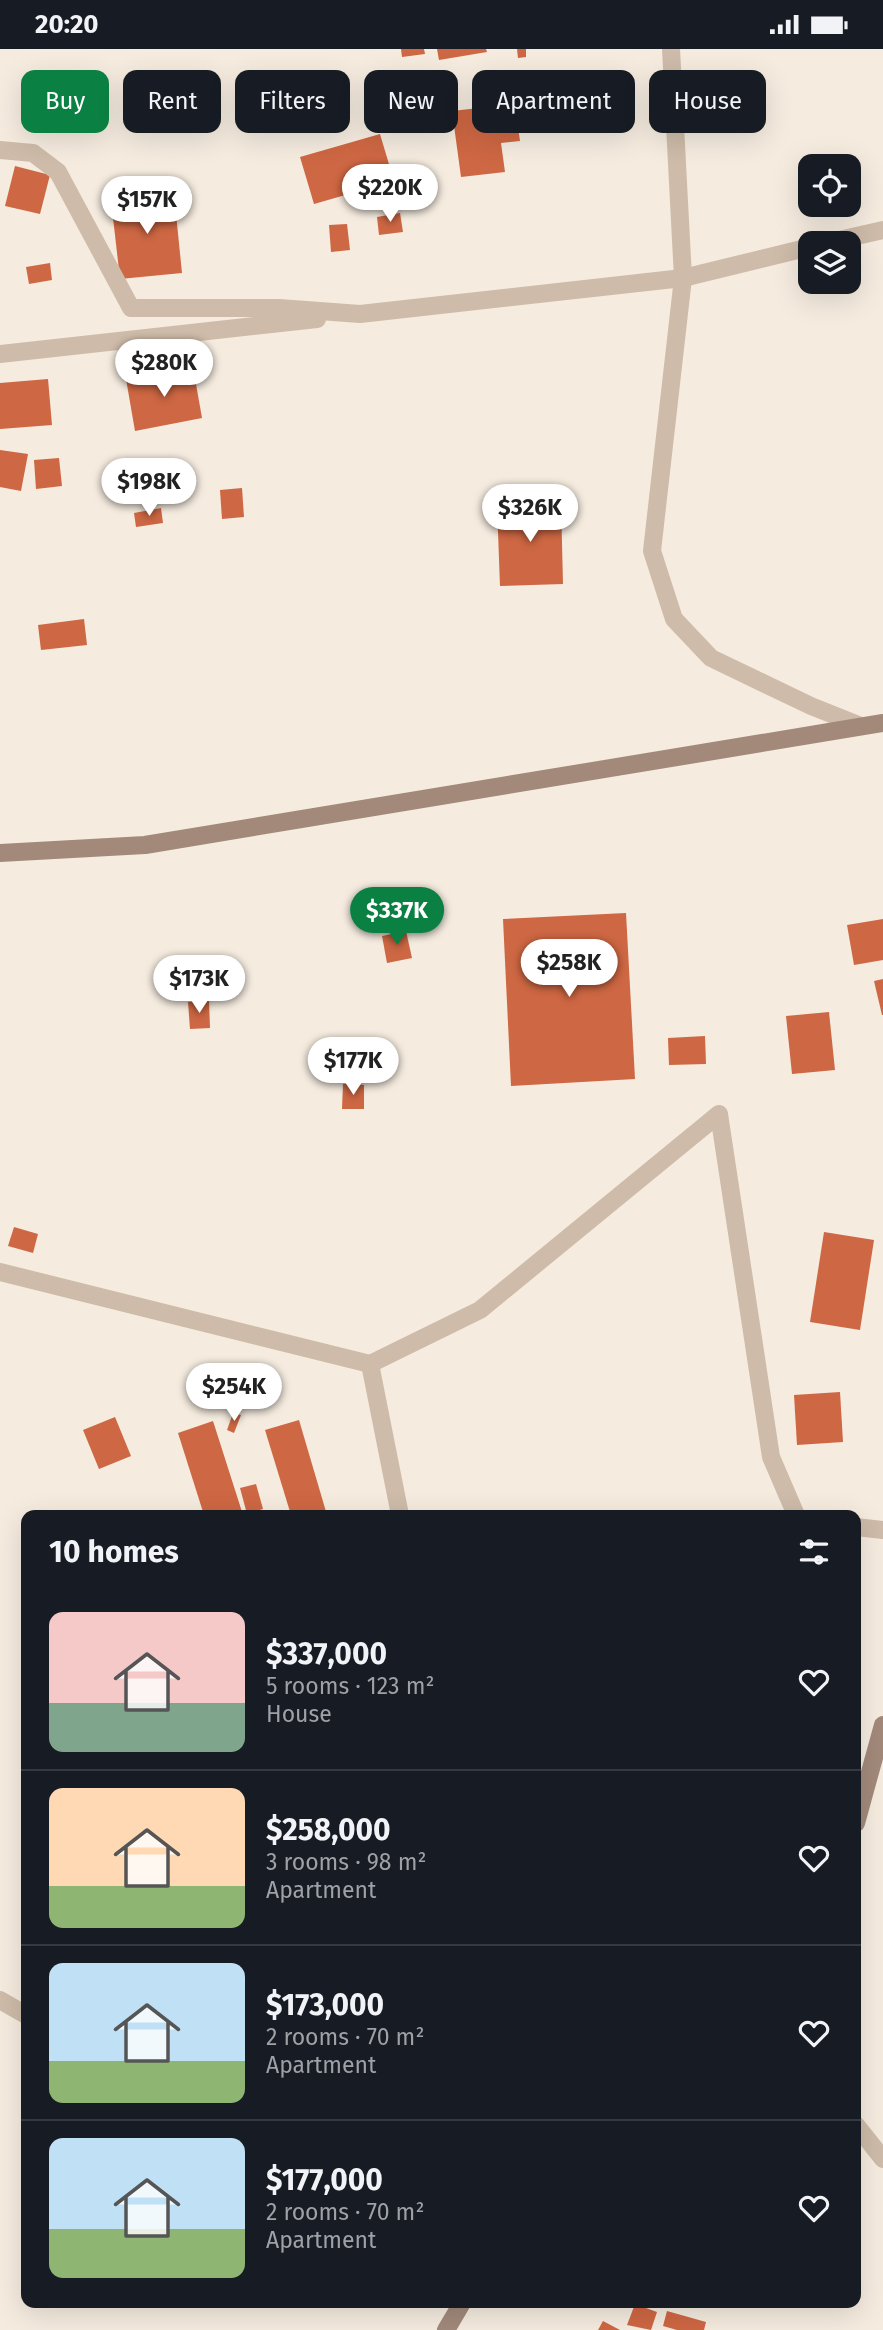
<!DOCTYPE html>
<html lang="en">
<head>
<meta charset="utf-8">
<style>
  :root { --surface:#171b24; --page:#20242c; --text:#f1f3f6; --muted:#9ea1a6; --line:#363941; --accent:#0b8043 }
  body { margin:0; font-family:"Fira Sans",sans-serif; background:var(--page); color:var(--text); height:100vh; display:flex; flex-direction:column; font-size:26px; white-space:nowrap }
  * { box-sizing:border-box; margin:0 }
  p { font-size:23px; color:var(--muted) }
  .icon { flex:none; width:38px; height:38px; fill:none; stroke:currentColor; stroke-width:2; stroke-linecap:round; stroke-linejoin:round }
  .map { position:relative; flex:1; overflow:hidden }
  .details { position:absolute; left:21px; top:1461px; width:840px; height:798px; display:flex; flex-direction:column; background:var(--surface); border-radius:14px; box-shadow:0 7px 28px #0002 }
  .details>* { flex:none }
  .banner { position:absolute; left:21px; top:21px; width:842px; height:63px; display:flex; gap:14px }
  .tools { position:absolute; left:798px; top:105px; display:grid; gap:14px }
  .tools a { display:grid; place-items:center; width:63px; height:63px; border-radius:14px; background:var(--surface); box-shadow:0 7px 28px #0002; font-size:35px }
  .price { position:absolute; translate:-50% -60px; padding:0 16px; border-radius:24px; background:#fff; color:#222; font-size:23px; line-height:46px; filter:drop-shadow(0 2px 4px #0008) }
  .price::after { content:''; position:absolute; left:50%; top:42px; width:21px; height:16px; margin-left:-10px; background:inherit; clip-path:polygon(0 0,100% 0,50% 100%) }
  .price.selected { background:var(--accent); color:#fff }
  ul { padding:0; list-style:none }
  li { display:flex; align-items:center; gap:21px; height:175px; padding:0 28px }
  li+li { border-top:2px solid var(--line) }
  li span { display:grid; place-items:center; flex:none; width:196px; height:140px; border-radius:14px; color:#555 }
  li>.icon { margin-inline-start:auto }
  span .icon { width:84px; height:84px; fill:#fffc; stroke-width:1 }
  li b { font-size:30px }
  h2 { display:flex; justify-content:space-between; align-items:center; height:84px; padding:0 28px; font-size:30px }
  .pill { padding:0 24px; border-radius:14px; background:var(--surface); box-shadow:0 7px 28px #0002; font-size:24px; line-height:63px }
  .pill.selected { background:var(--accent); color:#fff }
  .status { display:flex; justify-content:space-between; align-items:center; height:49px; padding:0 35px; background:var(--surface); direction:ltr }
  .status svg { height:19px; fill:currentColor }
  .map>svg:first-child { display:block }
</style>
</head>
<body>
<div class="status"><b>20:20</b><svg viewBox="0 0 49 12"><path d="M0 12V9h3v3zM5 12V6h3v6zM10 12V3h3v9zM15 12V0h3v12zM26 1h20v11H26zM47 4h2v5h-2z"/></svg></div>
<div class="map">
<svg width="883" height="2281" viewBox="0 0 883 2281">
  <rect width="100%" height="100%" fill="#f5ebdf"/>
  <!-- building -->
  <g fill="#ce6743">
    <path d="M 401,0 L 424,0 L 425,5 L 402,8 Z"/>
    <path d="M 437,0 L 486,0 L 487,3 L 439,11 Z"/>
    <path d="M 517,0 L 526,0 L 526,8 L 518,9 Z"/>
    <path d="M 408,31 L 413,64 L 370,72 L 365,39 Z"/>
    <path d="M 162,49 L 165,68 L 139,73 L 135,54 Z"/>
    <path d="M 515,55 L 520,92 L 501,94 L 505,123 L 461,128 L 452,62 Z"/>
    <path d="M 380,85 L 394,132 L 314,155 L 300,108 Z"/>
    <path d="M 15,117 L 50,126 L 40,165 L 5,157 Z"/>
    <path d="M 174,145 L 182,224 L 120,230 L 111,151 Z"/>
    <path d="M 400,164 L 403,183 L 379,186 L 377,168 Z"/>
    <path d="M 347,175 L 350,201 L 331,203 L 329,176 Z"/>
    <path d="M 50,214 L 52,231 L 29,235 L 26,218 Z"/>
    <path d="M 193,318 L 202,369 L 135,382 L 126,330 Z"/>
    <path d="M 48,330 L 52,376 L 0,380 L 0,334 Z"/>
    <path d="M 0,401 L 28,405 L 21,442 L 0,438 Z"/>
    <path d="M 59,409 L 62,437 L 36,440 L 34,411 Z"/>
    <path d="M 242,439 L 244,468 L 222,470 L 220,441 Z"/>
    <path d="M 561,453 L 563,535 L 500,537 L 497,455 Z"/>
    <path d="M 161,459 L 163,474 L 136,478 L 134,464 Z"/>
    <path d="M 84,570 L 87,596 L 41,601 L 38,576 Z"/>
    <path d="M 626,864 L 635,1030 L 511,1037 L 503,870 Z"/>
    <path d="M 883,870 L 883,911 L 854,916 L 847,876 Z"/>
    <path d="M 406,882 L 412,909 L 387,914 L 382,887 Z"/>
    <path d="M 883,930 L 883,966 L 882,966 L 874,932 Z"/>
    <path d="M 209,952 L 210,979 L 190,980 L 188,953 Z"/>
    <path d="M 829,963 L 835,1021 L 792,1025 L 786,967 Z"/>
    <path d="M 705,987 L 706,1015 L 669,1016 L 668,989 Z"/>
    <path d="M 343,1035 L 364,1036 L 364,1060 L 342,1060 Z"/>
    <path d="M 14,1178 L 38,1185 L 33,1204 L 8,1197 Z"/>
    <path d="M 824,1183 L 874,1191 L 860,1281 L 810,1273 Z"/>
    <path d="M 840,1343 L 843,1393 L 797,1396 L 794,1346 Z"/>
    <path d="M 233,1364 L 241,1366 L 234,1384 L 227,1381 Z"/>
    <path d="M 115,1368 L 131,1407 L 99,1420 L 83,1381 Z"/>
    <path d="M 299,1371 L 327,1466 L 291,1466 L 265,1381 Z"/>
    <path d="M 213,1372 L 243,1466 L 204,1466 L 178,1384 Z"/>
    <path d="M 256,1435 L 263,1460 L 247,1465 L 240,1439 Z"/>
    <path d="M 635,2255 L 657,2263 L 651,2281 L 627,2276 Z"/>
    <path d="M 667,2262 L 706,2273 L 704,2281 L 677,2281 L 663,2277 Z"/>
    <path d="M 603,2272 L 620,2281 L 598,2281 Z"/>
  </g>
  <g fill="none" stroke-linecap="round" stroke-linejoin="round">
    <!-- street -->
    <g stroke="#cebba9" stroke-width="18">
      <path d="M 671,0 L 683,229 L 652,502 L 674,570 L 711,609 L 811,657 L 861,677"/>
      <path d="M 0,101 L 33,104 L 58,123 L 131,259 L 279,259 L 360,265 L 683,229 L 810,198"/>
      <path d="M 826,194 L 883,181"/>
      <path d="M 0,305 L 317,270"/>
      <path d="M 0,1223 L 370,1315"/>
      <path d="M 400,1466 L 370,1315 L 480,1261 L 719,1065 L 771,1408 L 796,1466"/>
      <path d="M 856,1478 L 883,1481"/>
      <path d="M 0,1951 L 26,1966"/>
      <path d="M 856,2076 L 883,2110"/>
    </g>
    <!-- secondary -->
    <g stroke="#a2897a" stroke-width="18">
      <path d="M 0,804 L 145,796 L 883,674"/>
      <path d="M 856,1774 L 883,1676"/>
      <path d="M 446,2281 L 462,2254"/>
    </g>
  </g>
</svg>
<div class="tools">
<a><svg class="icon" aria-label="locate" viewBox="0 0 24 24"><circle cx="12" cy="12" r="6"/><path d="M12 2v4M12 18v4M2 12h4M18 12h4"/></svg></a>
<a><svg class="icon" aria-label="layers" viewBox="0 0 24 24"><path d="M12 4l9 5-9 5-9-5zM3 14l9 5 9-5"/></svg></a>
</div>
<b class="price" style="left:390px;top:175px">$220K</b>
<b class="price" style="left:147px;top:187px">$157K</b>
<b class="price" style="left:164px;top:350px">$280K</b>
<b class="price" style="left:149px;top:469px">$198K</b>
<b class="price" style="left:530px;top:495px">$326K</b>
<b class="price selected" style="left:397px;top:898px">$337K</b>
<b class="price" style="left:569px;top:950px">$258K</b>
<b class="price" style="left:199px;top:966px">$173K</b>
<b class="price" style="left:353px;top:1048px">$177K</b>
<b class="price" style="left:234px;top:1374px">$254K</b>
<div class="banner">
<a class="pill selected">Buy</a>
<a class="pill">Rent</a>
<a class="pill">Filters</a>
<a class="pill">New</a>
<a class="pill">Apartment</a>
<a class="pill">House</a>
</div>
<section class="details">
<h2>10 homes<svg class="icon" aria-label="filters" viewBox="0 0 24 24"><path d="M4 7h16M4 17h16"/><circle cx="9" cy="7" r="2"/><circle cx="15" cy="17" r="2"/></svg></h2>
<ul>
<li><span style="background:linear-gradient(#f6c9c9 65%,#7fa58c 0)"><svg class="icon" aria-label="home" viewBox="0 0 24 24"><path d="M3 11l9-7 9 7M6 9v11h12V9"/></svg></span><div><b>$337,000</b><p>5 rooms · 123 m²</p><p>House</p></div><svg class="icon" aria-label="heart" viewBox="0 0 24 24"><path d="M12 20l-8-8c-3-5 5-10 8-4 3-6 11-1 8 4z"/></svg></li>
<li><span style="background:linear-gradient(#ffd9b3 70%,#8fb573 0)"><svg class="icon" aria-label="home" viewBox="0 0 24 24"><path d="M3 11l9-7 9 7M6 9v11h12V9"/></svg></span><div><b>$258,000</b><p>3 rooms · 98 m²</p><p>Apartment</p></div><svg class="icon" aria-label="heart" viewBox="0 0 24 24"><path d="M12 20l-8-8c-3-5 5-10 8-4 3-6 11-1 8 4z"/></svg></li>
<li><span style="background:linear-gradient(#bfe0f5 70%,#8fb573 0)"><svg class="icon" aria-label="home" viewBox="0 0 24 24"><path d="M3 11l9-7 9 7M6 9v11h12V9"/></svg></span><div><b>$173,000</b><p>2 rooms · 70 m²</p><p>Apartment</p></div><svg class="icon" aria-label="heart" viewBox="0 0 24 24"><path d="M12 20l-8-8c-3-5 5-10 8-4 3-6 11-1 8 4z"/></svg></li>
<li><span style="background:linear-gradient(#bfe0f5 65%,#8fb573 0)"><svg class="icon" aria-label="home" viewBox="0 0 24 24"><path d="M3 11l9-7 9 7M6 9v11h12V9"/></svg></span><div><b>$177,000</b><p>2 rooms · 70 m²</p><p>Apartment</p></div><svg class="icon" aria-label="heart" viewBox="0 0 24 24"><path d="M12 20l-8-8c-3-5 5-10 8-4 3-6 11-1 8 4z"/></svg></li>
</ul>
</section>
</div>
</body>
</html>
